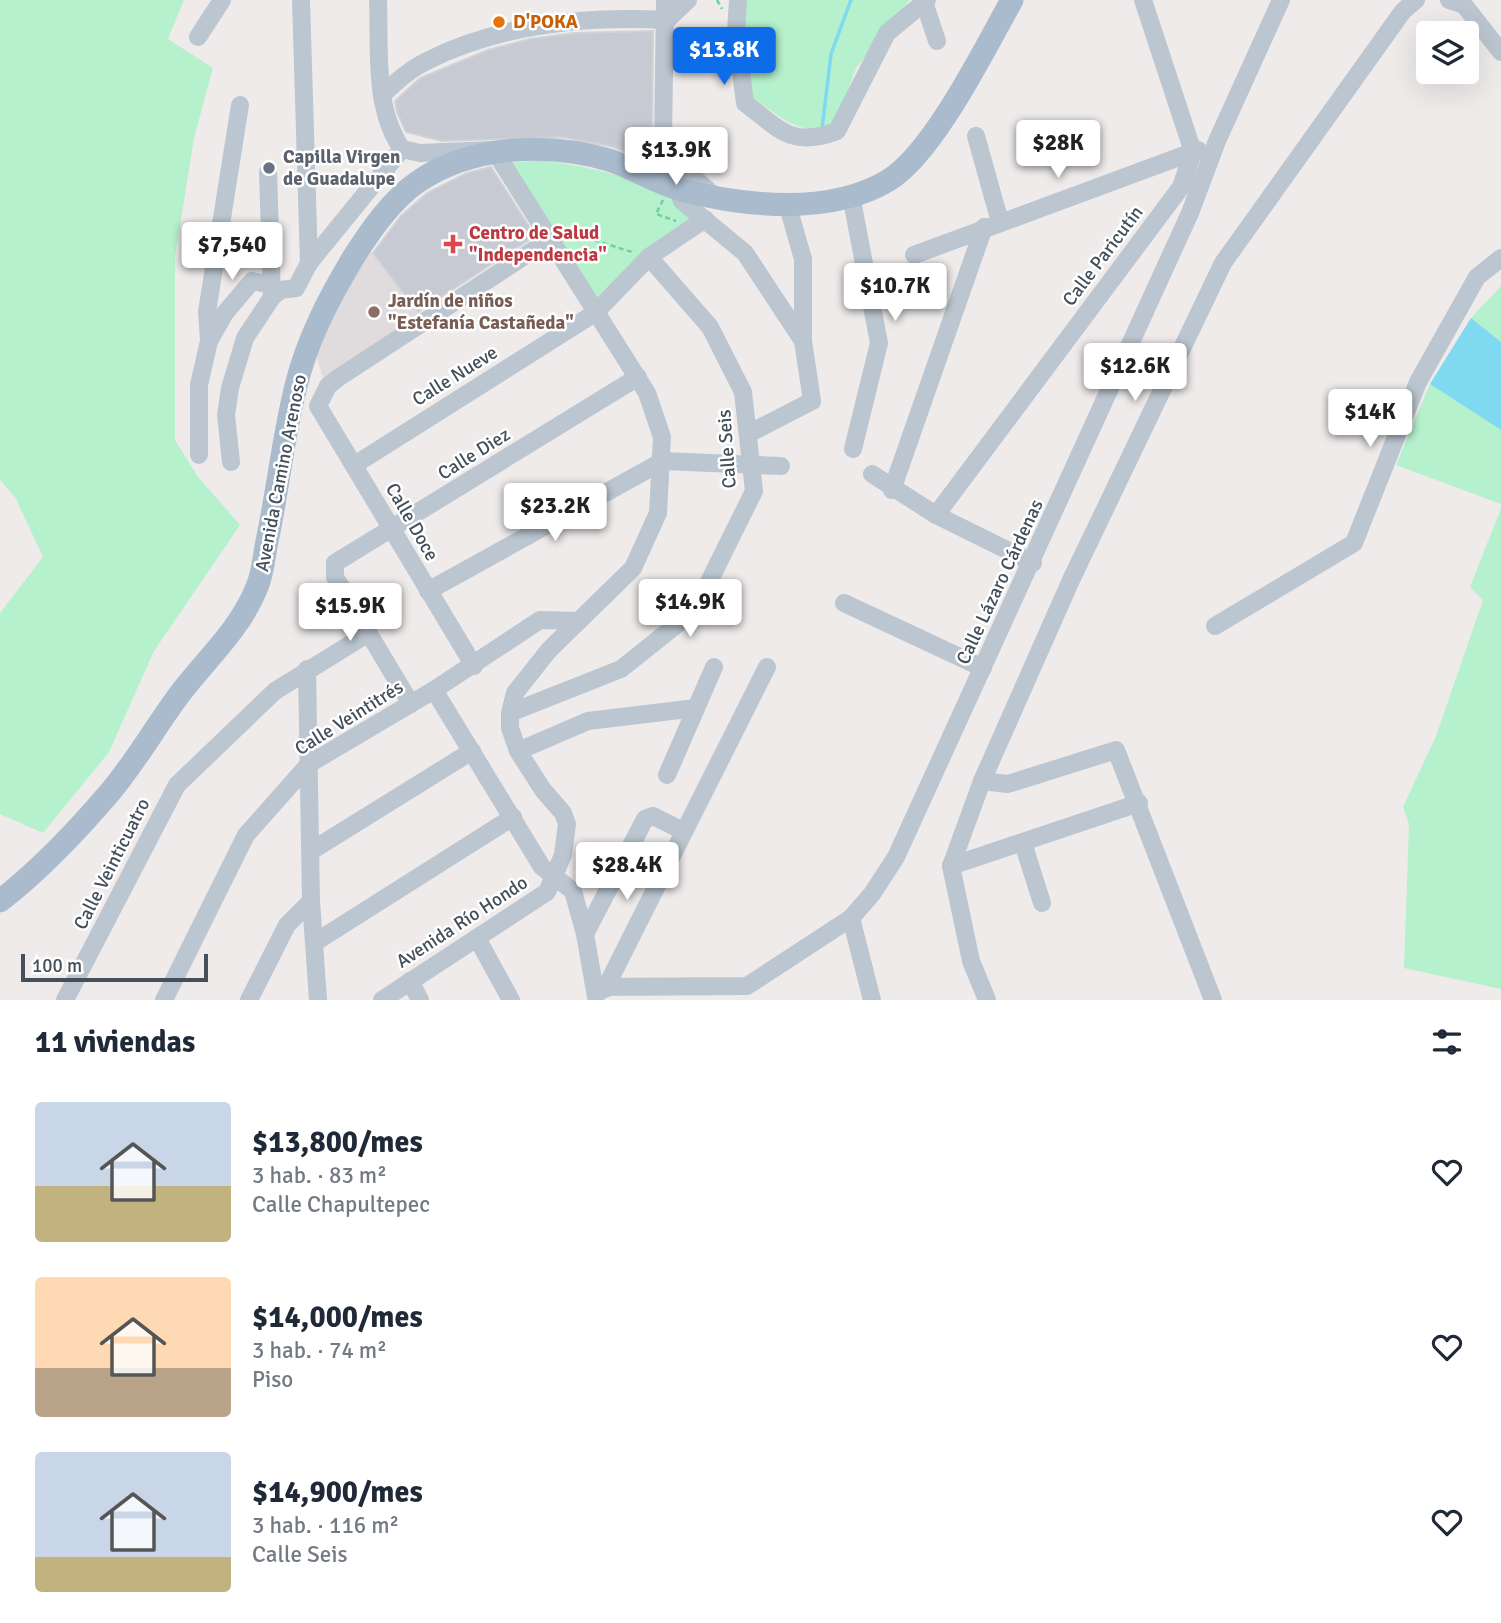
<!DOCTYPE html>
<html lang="es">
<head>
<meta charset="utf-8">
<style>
  :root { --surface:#fff; --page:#f2f2f3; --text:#1f2937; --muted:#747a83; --accent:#0d6ce7 }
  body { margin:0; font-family:Signika,sans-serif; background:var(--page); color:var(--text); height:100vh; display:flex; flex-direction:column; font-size:26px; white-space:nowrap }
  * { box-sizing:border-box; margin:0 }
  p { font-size:23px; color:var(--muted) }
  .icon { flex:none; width:38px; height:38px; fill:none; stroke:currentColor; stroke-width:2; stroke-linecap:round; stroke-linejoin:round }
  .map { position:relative; height:1000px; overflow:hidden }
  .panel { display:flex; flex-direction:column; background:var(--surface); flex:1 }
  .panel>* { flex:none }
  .fabs { position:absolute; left:1416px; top:21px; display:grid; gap:14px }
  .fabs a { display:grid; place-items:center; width:63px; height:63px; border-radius:7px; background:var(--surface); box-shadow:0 7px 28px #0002; font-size:35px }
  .scale { position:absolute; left:21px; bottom:18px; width:187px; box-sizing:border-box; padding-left:7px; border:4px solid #434f5a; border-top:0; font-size:19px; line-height:24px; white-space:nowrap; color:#434f5a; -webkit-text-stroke:5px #fff; paint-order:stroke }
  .price { position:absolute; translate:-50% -60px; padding:0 16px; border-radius:7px; background:#fff; color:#222; font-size:23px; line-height:46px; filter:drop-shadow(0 2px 4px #0008) }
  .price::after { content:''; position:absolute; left:50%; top:42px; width:21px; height:16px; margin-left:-10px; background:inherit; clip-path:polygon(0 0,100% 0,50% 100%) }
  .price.current { background:var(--accent); color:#fff }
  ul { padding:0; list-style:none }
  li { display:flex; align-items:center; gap:21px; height:175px; padding:0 35px }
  li span { display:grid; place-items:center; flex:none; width:196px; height:140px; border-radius:7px; color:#555 }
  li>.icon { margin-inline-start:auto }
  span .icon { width:84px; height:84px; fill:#fffc; stroke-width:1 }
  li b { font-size:30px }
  h2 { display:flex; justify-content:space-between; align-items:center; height:84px; padding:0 35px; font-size:30px }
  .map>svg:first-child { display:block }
</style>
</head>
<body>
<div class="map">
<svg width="1501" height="1000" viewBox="0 0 1501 1000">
  <rect width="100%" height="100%" fill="#efebeb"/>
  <!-- education -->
  <path fill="#e0dcdd" d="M 368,247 L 422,318 L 324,381 L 315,352 Z"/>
  <!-- green -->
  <g fill="#b5f1cc">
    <path d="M 0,0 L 184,0 L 168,39 L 213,68 L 194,138 L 175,257 L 175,440 L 198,477 L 240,525 L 154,651 L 109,752 L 43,833 L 0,814 L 0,613 L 43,557 L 15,497 L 0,480 Z"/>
    <path d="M 738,0 L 910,0 L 856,68 L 835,124 C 803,140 778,115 752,97 Z"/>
    <path d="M 540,160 C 600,168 648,179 696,218 L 595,305 L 501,164 Z"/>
    <path d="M 1501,286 L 1501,342 L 1471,318 Z"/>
    <path d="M 1430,384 L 1501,430 L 1501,504 L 1396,465 Z"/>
    <path d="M 1501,508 L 1501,989 L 1404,968 L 1409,824 L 1403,807 L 1436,736 L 1483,600 L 1470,587 Z"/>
  </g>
  <!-- water -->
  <path fill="#7fd9f1" d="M 1471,318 L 1501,342 L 1501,430 L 1430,384 Z"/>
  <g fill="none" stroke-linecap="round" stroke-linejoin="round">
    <!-- stream -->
    <path stroke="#7fd9f1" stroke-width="3.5" d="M 822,129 L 831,54 L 851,0"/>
  </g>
  <!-- building -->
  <g fill="#c7cad2" stroke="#cfd2d8" stroke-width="2">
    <path d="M 653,31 L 652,144 L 657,156 L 656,165 L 614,147 L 563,137 L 442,141 L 406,132 L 397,112 L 395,101 L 420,78 L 488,50 L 530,39 L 575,33 Z"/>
    <path d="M 491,167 L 535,236 L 418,312 L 373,253 L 401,216 L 427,193 L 467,173 Z"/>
  </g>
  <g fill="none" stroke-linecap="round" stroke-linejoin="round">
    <!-- path -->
    <g stroke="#6cd19f" stroke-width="2.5" stroke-dasharray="5 3.5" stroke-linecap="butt">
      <path d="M 717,0 L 722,9"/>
      <path d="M 663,200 L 656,214 L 676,221"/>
      <path d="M 562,230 L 632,252"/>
      <path d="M 882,277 L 903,263"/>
    </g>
    <!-- minor -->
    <g stroke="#bbc6d0" stroke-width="18">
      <path d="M 378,0 C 380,50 373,107 402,149"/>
      <path d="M 665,0 L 663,144 C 677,168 696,177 715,197"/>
      <path d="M 738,0 L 736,32 L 745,103 C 780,130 792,148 837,131 L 887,33 L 927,0"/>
      <path d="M 1449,0 L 1464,5 L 1501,52"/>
      <path d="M 924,2 L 937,41"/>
      <path d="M 198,37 L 222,0"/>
      <path d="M 382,95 C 395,83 409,70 425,62 C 499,24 586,16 667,20 L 688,0"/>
      <path d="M 976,136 L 1000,222"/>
      <path d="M 677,189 L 682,201 L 745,253 L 803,341"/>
      <path d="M 851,195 L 879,343 L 853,449"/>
      <path d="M 914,255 L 1198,150"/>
      <path d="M 309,263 L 402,149 L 420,153 L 494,150 L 647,393 L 662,437 L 658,513 L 633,568 L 549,650 L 515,693 L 510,713 L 510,728 L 518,751 L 543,790 L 563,813 L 567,824 L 563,855 L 547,892 L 382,1000"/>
      <path d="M 272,297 L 281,290 L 296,288 L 309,263 L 301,0"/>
      <path d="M 209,341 L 225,313 L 252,281 L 271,285"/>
      <path d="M 748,434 L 812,401 L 803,341 L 803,259 L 787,203"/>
      <path d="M 199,455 L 199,385 L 209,341 L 207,312 L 240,105"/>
      <path d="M 231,462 L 226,415 L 230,388 L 245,338 L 272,297 L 268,172"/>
      <path d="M 356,464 L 595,313 L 649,257 L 705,219"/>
      <path d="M 872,474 L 936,515 L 1033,563"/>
      <path d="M 892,490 L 984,227"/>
      <path d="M 936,515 L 1181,187 L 1193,152 L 1143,0"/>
      <path d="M 428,591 L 663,461 L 781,466"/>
      <path d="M 844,603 L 983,668"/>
      <path d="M 1215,626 L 1354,543 L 1418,382 L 1477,277 L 1501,258"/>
      <path d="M 474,666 L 318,406 L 328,386 L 338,378 L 549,240"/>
      <path d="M 307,669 L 311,901 L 318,1000"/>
      <path d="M 434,690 L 542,867 L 573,891 L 585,934 L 596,997"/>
      <path d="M 411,704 L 335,577 L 335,563 L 638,377"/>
      <path d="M 510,713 L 621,669 L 695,610 L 754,491 L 743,392 L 710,327 L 649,257"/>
      <path d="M 518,751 L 588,721 L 696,708"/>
      <path d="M 667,775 L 714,667"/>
      <path d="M 982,781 L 1008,784 L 1116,750 L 1213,1000"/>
      <path d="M 1023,843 L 1042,903"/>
      <path d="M 311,851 L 472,751"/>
      <path d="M 951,866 L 982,781 L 1071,580 L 1223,263 L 1403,11 L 1416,0"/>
      <path d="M 951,866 L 1139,803"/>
      <path d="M 951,866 L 971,961 L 987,1000"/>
      <path d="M 851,918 L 872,1000"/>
      <path d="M 585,934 L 645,819 L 653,816 L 683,831"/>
      <path d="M 477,938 L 511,1000"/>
      <path d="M 314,943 L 513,817"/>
      <path d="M 410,981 L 420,1000"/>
      <path d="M 595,987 L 747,986 L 851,918 L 872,894 L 896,857 L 1190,213 L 1217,141 L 1281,0"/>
      <path d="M 605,989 L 767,667"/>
      <path d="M 65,1000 L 177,785 L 275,691 L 367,634"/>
      <path d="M 164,1000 L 246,835 L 309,764 L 434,690 L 540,620 L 579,621"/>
      <path d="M 249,1000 L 287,925 L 311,901"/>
    </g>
    <!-- major -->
    <path stroke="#a9bbcd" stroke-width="23" d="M 0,901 C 41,869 77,831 111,791 C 136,761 156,726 179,695 C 206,659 240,630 257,587 C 263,573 264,556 267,541 C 278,490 283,437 296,386 C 307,340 329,298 353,258 C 370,231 392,199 419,181 C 473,145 548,142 609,160 C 634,168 656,183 681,190 C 744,206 830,216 889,180 C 934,152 985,48 1012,0"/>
  </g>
  <!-- markers -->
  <circle fill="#e8710a" stroke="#fff" stroke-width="2.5" cx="499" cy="22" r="7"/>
  <circle fill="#6b7280" stroke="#fff" stroke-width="2.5" cx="269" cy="168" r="7"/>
  <path fill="#e0444e" stroke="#fff" stroke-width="2.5" d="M449.5 233.5h7v7h7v7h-7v7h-7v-7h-7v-7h7z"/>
  <circle fill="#8d6e63" stroke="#fff" stroke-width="2.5" cx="374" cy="312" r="7"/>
  <g text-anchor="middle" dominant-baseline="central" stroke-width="5" stroke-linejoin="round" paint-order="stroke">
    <!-- food labels -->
    <g font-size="19" font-weight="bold" fill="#c56008" stroke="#fff" text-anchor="start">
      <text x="513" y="22">D'POKA</text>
    </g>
    <!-- worship labels -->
    <g font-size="19" font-weight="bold" fill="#5b616d" stroke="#fff" text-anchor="start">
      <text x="283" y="157">Capilla Virgen<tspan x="283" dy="22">de Guadalupe</tspan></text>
    </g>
    <!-- health labels -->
    <g font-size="19" font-weight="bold" fill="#be3a42" stroke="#fff" text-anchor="start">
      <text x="469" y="233">Centro de Salud<tspan x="469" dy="22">"Independencia"</tspan></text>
    </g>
    <!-- street labels -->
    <g font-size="19" fill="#434f5a" stroke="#fff">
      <text transform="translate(1103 256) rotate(-53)">Calle Paricutín</text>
      <text transform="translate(455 376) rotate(-32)">Calle Nueve</text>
      <text transform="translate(727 449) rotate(-94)">Calle Seis</text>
      <text transform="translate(474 454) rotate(-32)">Calle Diez</text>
      <text transform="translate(281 473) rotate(-79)">Avenida Camino Arenoso</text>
      <text transform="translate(412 522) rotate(60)">Calle Doce</text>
      <text transform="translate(1000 582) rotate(-65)">Calle Lázaro Cárdenas</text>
      <text transform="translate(349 718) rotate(-32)">Calle Veintitrés</text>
      <text transform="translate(112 864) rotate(-63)">Calle Veinticuatro</text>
      <text transform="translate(462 922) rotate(-33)">Avenida Río Hondo</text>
    </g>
    <!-- education labels -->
    <g font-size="19" font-weight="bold" fill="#785e54" stroke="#fff" text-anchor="start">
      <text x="388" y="301">Jardín de niños<tspan x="388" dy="22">"Estefanía Castañeda"</tspan></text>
    </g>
  </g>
</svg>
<div class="fabs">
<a><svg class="icon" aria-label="layers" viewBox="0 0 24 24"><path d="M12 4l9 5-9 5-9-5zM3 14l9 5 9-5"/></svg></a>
</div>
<div class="scale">100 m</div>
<b class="price current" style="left:724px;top:87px">$13.8K</b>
<b class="price" style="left:1058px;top:180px">$28K</b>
<b class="price" style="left:676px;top:187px">$13.9K</b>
<b class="price" style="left:232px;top:282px">$7,540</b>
<b class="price" style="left:895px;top:323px">$10.7K</b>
<b class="price" style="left:1135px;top:403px">$12.6K</b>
<b class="price" style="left:1370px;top:449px">$14K</b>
<b class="price" style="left:555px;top:543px">$23.2K</b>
<b class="price" style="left:690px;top:639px">$14.9K</b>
<b class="price" style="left:350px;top:643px">$15.9K</b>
<b class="price" style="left:627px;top:902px">$28.4K</b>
</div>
<section class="panel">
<h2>11 viviendas<svg class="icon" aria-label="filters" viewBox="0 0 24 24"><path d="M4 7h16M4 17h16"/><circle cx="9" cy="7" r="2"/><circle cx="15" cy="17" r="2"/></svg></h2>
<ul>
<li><span style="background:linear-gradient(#c9d6e8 60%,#c2b280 0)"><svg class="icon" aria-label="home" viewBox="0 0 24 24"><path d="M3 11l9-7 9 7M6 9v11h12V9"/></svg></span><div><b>$13,800/mes</b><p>3 hab. · 83 m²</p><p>Calle Chapultepec</p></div><svg class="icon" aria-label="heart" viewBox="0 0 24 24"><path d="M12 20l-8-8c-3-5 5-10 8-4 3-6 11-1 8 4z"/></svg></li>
<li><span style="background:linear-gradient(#ffd9b3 65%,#b9a48a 0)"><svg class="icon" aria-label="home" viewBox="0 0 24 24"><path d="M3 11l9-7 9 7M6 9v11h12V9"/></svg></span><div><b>$14,000/mes</b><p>3 hab. · 74 m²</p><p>Piso</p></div><svg class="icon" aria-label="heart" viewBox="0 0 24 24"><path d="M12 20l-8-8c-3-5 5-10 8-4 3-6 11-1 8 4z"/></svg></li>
<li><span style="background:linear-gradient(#c9d6e8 75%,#c2b280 0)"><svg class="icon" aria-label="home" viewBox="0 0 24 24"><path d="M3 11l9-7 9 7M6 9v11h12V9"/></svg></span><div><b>$14,900/mes</b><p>3 hab. · 116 m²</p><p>Calle Seis</p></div><svg class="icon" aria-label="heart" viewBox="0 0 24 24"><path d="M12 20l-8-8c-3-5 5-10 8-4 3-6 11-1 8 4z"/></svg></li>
</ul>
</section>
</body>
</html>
